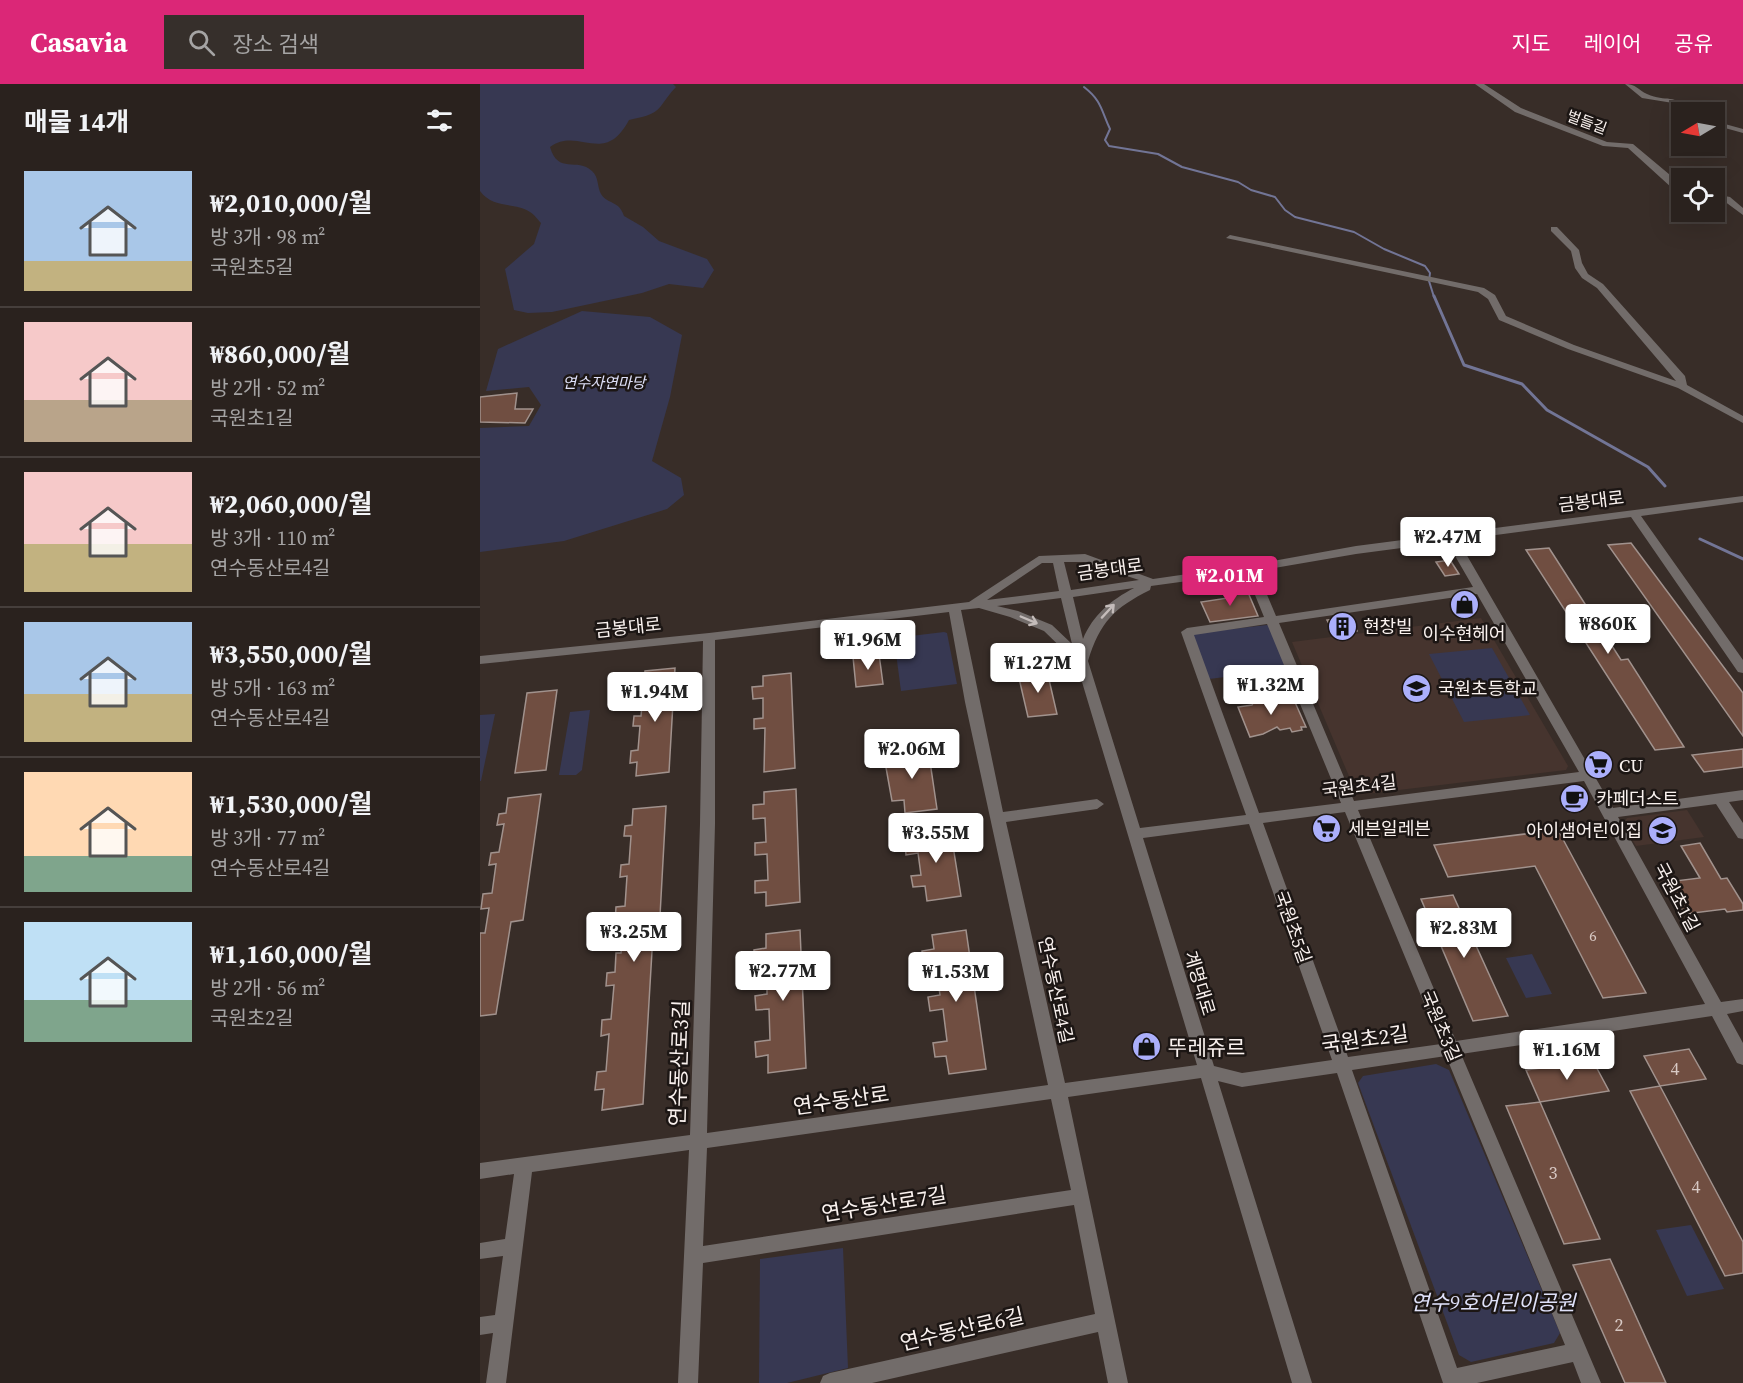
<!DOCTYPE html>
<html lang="ko">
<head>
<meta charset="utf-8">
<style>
  :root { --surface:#2a221e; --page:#362f2b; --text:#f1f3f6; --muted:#a5a4a4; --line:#463f3c; --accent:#db2777 }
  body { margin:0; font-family:"Source Serif 4","Noto Sans KR",serif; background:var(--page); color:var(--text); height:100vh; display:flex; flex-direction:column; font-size:22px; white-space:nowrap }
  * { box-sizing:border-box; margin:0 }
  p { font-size:20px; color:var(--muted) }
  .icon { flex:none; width:33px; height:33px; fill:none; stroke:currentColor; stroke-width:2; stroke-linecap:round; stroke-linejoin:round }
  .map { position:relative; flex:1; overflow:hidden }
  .side { display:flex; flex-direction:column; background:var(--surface); width:480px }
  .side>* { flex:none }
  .needle { width:39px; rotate:260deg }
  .controls { position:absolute; left:1191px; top:18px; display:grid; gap:12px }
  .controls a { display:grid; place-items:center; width:54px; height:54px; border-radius:0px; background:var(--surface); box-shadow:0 6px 24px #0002,0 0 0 2px var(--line); font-size:30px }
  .price { position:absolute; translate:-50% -51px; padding:0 14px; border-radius:6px; background:#fff; color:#222; font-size:20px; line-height:39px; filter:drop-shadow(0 2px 3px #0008) }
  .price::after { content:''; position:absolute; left:50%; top:36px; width:18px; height:14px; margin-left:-9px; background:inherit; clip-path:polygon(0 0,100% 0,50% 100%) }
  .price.current { background:var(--accent); color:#fff }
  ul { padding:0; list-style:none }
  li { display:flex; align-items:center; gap:18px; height:150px; padding:0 24px }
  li+li { border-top:2px solid var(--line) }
  li span { display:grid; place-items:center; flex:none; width:168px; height:120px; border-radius:0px; color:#555 }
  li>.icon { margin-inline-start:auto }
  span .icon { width:72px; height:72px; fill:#fffc; stroke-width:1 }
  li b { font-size:26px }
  h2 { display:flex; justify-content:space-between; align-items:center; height:72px; padding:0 24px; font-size:26px }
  header { display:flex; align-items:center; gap:36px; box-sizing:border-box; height:84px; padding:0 30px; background:var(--accent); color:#fff }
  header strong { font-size:28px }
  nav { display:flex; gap:33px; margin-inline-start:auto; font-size:21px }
  .search { width:420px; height:54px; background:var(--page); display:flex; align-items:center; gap:15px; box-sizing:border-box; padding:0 21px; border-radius:0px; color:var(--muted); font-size:22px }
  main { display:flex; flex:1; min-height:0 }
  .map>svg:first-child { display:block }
</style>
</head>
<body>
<header>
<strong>Casavia</strong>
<div class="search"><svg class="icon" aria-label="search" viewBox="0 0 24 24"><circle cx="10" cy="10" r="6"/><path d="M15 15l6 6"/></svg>장소 검색</div>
<nav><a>지도</a><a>레이어</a><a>공유</a></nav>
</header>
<main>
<section class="side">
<h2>매물 14개<svg class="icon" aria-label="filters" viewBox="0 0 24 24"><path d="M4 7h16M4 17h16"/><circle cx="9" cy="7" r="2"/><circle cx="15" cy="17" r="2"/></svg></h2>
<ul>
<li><span style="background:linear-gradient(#a9c7e8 75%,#c2b280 0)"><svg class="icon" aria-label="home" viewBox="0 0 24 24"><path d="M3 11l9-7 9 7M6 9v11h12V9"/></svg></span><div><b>₩2,010,000/월</b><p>방 3개 · 98 m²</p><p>국원초5길</p></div></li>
<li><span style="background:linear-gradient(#f6c9c9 65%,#b9a48a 0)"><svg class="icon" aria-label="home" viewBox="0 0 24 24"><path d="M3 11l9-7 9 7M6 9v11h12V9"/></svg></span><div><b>₩860,000/월</b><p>방 2개 · 52 m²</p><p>국원초1길</p></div></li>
<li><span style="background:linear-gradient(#f6c9c9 60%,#c2b280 0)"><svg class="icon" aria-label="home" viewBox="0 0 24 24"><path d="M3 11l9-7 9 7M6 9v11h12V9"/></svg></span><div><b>₩2,060,000/월</b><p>방 3개 · 110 m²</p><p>연수동산로4길</p></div></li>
<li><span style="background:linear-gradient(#a9c7e8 60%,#c2b280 0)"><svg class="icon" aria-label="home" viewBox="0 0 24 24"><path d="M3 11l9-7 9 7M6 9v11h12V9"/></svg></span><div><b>₩3,550,000/월</b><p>방 5개 · 163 m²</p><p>연수동산로4길</p></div></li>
<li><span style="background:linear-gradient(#ffd9b3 70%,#7fa58c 0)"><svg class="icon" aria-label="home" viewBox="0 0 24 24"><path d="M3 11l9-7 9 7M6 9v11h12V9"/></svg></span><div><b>₩1,530,000/월</b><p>방 3개 · 77 m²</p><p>연수동산로4길</p></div></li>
<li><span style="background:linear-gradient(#bfe0f5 65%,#7fa58c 0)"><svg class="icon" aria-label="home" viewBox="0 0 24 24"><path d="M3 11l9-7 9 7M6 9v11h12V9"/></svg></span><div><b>₩1,160,000/월</b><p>방 2개 · 56 m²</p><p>국원초2길</p></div></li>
</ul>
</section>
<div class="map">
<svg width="1263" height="1299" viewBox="0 0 1263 1299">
  <rect width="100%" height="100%" fill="#382d28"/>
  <!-- built -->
  <g fill="#46342e">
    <path d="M 1001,534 L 1088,682 L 1086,686 L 877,711 L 812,558 Z"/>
    <path d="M 1207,726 L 1224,753 L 1156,762 L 1143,740 L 1147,734 Z"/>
  </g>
  <!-- green -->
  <g fill="#373852">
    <path d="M 0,0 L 193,0 L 196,3 C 190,9 186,15 181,22 C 174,32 160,33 149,36 C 124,83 99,42 70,63 C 78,91 97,73 112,87 C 119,93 117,103 121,110 C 128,121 139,116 144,132 L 163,143 L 179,157 L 227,175 L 234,186 L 223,204 L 189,200 L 162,209 L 72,228 L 48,229 L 34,226 L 25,185 L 54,160 L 61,139 C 58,136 54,130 50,128 C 35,118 13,125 0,107 Z"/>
    <path d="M 102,227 L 170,233 L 202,251 L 190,313 L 172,377 L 201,394 L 204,411 L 187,425 L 84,457 L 0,468 L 0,344 L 49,342 L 61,321 L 49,303 L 6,307 L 18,265 Z"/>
    <path d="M 787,541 L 793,544 L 811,585 L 729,595 L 712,552 L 716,549 Z"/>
    <path d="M 464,548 L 467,549 L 477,600 L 421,607 L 414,554 Z"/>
    <path d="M 1012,564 L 1050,631 L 984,638 L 949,570 Z"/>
    <path d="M 110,626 L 102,686 L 96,691 L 79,691 L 90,628 Z"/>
    <path d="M 15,630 L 1,697 L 0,697 L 0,631 Z"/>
    <path d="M 1052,870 L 1072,910 L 1046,914 L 1026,874 Z"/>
    <path d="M 956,980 L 969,986 L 1080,1249 L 1074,1259 L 991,1278 L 979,1271 L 878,999 L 883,992 Z"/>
    <path d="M 1211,1141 L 1244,1205 L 1207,1212 L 1176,1146 Z"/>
    <path d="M 363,1164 L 368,1284 L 307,1299 L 279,1299 L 280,1175 Z"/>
  </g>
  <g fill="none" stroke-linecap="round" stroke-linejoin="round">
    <!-- stream-far1 -->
    <path stroke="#727596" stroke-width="2" d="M 604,3 C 622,17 621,26 630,45 L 625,56 L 629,62 L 678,70 L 702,83 L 758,98 L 771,106 L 795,113 L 805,126 L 815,133 L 874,148 L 904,165 L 945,182 L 950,189 L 949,197 L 954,213"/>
    <!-- stream -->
    <g stroke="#727596" stroke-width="3">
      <path d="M 954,212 L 984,281 L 1042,300 L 1067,326 L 1168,383 L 1185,402"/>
      <path d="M 1220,455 L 1263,475"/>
    </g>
  </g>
  <!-- building -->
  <g fill="#704e41" stroke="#a1928d" stroke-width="1.5">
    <path d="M 37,309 L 35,325 L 53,325 L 45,339 L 0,338 L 0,313 Z"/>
    <path d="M 1151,459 L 1263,609 L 1263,652 L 1128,461 Z"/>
    <path d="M 1069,464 L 1141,576 L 1148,575 L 1204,663 L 1175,666 L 1046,466 Z"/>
    <path d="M 970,476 L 979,490 L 965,492 L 956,478 Z"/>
    <path d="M 767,506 L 778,532 L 730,538 L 721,518 L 748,514 L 746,508 Z"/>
    <path d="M 870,533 L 877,547 L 855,550 L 847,536 Z"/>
    <path d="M 399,570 L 403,600 L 376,603 L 373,573 Z"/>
    <path d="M 195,584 L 189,688 L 156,692 L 157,678 L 150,679 L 151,667 L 158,666 L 160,642 L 153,642 L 154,632 L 161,632 L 165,587 Z"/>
    <path d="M 567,587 L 577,630 L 548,633 L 538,590 Z"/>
    <path d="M 311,589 L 315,684 L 284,688 L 285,644 L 274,645 L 274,635 L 283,634 L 283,614 L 273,615 L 272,603 L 283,602 L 283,592 Z"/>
    <path d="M 77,606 L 66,686 L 35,689 L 47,609 Z"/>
    <path d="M 802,614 L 803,618 L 814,616 L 826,643 L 821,643 L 822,646 L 812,648 L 810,644 L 800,646 L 797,643 L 783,650 L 770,653 L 758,623 L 772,621 L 774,617 Z"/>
    <path d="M 448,664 L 457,725 L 425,729 L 424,716 L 412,717 L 405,678 L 416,676 L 414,668 Z"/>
    <path d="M 1263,665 L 1263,683 L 1224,688 L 1212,671 Z"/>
    <path d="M 316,705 L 320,818 L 286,822 L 286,808 L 275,809 L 275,797 L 288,796 L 287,770 L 275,771 L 275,759 L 286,758 L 285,734 L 273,735 L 273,721 L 284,720 L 284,708 Z"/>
    <path d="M 61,710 L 43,836 L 31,838 L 16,930 L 0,932 L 0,849 L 5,849 L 9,824 L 1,825 L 3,810 L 12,809 L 16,780 L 9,781 L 11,769 L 19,768 L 24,740 L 17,741 L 19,730 L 26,729 L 28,714 Z"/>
    <path d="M 186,722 L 179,850 L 173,850 L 163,1020 L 122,1026 L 124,1005 L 115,1006 L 117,988 L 126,987 L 129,950 L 121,952 L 122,936 L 131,935 L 134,901 L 126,902 L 127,889 L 135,888 L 136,869 L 141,869 L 144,837 L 135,838 L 136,823 L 145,822 L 147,792 L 140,793 L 141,781 L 149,780 L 151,752 L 144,752 L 145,742 L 152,741 L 153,725 Z"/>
    <path d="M 470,743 L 481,812 L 447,817 L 445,802 L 433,803 L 431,792 L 441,791 L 438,769 L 426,771 L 425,759 L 436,758 L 434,748 Z"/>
    <path d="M 1078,746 L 1166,909 L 1123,914 L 1055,782 L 968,793 L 954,761 Z"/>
    <path d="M 1220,759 L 1241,795 L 1247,794 L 1263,820 L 1263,826 L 1247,828 L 1245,825 L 1205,830 L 1187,798 L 1220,794 L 1201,762 Z"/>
    <path d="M 973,811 L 1028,932 L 993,937 L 941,815 Z"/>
    <path d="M 320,846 L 326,984 L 288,989 L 288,971 L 276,973 L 275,958 L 290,956 L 289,925 L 276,926 L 275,912 L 287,910 L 287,881 L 274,883 L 274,866 L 286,864 L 286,850 Z"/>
    <path d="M 486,846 L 506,985 L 469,990 L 466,972 L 455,973 L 453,959 L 467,957 L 463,925 L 450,927 L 448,913 L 460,911 L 456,882 L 444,883 L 442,867 L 454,865 L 452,851 Z"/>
    <path d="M 1209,965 L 1226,995 L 1180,1002 L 1164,972 Z"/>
    <path d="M 1113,977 L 1129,1007 L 1060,1018 L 1046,986 Z"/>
    <path d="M 1180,1002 L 1263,1158 L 1263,1189 L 1245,1192 L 1150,1007 Z"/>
    <path d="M 1060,1018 L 1120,1155 L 1084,1160 L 1026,1022 Z"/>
    <path d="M 1130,1175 L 1186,1299 L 1145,1299 L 1093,1181 Z"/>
  </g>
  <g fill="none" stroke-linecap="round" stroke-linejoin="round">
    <!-- minor -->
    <g fill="#726c6a" fill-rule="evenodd">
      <path d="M 995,0 L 1004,0 L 1041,24 L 1127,58 L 1153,60 L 1202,101 L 1202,106 L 1192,104 L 1148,64 L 1123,62 L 1035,28 Z"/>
      <path d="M 1145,0 C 1156,0 1158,6 1167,10 C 1187,19 1193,8 1213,28 L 1205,28 L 1193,19 L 1162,14 Z"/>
      <path d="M 1234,37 L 1263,45 L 1263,49 L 1234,41 Z"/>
      <path d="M 1234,110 L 1250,113 L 1263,124 L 1263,131 L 1244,117 L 1234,115 Z"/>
      <path d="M 1071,143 L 1077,143 L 1099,166 L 1102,179 L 1108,190 L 1123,200 L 1205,292 L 1207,301 L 1263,332 L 1263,339 L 1198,304 L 1088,265 L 1019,236 L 1008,215 L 998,208 L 746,154 L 750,151 L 1004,204 L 1015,211 L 1026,232 L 1094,261 L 1196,297 L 1117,204 L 1102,194 L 1095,184 L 1091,167 L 1071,147 Z"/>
      <path d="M 1263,412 L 1263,418 L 1161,432 L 1263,576 L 1263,589 L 1258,588 L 1151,433 L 978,456 L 1133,724 L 1263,706 L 1263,716 L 1249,718 L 1263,739 L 1263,755 L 1258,754 L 1236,720 L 1138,733 L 1241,918 L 1263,915 L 1263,927 L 1247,930 L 1263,959 L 1263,981 L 1257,979 L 1232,932 L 981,970 L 1121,1299 L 1101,1299 L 1093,1278 L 997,1299 L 963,1299 L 857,989 L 762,1003 L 738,997 L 832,1299 L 812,1299 L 721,994 L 588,1013 L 648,1299 L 628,1299 L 618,1248 L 392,1299 L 340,1299 L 343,1292 L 350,1289 L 615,1230 L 594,1121 L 223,1179 L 218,1299 L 198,1299 L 209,1066 L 52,1088 L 26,1299 L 6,1299 L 13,1249 L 0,1251 L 0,1233 L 15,1231 L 23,1172 L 0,1175 L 0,1159 L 25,1155 L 34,1090 L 0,1095 L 0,1079 L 210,1051 L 220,740 L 223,557 L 0,580 L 0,572 L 229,549 L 489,518 L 559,472 L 605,470 L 673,495 L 770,481 L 876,462 ZM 967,458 L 993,503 L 796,532 L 777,487 L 876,470 ZM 584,478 L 604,478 L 659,496 L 591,506 ZM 562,479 L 573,479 L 579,507 L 507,516 ZM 766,489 L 784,533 L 707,544 L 701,548 L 766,731 L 660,744 L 608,577 C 620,538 634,524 670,506 L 671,502 ZM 654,504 C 631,516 613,531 603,555 L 593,513 ZM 997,510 L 1099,688 L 874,717 L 799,539 ZM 581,514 L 592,560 L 572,541 L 538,527 L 517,522 ZM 499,524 L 530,533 L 564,547 L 596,578 L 717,981 L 585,999 L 526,738 L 617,725 L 624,720 L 617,715 L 523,728 L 481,526 ZM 469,528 L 485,618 L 568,1001 L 227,1049 L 235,740 L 235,556 ZM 787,540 L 861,719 L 779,729 L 714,551 ZM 1104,697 L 1225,920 L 976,957 L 878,726 ZM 865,728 L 961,960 L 868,973 L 783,739 ZM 769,740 L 852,976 L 762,989 L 734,982 L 663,754 ZM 966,972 L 1085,1261 L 977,1284 L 872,986 ZM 571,1015 L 591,1106 L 223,1162 L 227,1064 Z"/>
    </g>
  </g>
  <!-- one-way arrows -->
  <defs><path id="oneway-shaft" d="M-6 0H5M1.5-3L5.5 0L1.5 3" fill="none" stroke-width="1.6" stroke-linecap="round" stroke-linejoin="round" transform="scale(1.5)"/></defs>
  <g stroke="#c4bcba">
    <use href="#oneway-shaft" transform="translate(628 527) rotate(-47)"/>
    <use href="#oneway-shaft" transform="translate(549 536) rotate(23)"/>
  </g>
  <!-- icons -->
  <defs>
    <symbol id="shop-disc" viewBox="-11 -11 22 22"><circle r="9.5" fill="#abaffb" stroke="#1c1614"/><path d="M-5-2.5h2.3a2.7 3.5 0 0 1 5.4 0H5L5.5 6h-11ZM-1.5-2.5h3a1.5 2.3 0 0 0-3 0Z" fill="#111"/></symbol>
    <symbol id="building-disc" viewBox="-11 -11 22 22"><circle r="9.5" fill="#abaffb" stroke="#1c1614"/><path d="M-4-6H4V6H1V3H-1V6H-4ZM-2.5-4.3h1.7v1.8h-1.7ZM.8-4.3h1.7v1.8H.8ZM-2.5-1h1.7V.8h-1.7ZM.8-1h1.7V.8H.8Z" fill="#111"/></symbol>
    <symbol id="school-disc" viewBox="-11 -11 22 22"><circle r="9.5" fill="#abaffb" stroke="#1c1614"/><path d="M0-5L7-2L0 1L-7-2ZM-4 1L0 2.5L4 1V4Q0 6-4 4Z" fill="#111"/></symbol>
    <symbol id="supermarket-disc" viewBox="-11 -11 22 22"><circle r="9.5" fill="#abaffb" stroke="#1c1614"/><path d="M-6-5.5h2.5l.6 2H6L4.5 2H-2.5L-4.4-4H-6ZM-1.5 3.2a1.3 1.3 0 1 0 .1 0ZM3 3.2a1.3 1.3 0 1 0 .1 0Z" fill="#111"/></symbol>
    <symbol id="cafe-disc" viewBox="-11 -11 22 22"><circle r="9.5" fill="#abaffb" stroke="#1c1614"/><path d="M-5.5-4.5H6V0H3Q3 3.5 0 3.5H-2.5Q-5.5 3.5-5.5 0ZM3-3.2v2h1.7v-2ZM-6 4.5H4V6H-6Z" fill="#111"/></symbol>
  </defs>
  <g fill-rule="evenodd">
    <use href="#shop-disc" x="968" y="504" width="33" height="33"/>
    <use href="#building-disc" x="846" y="526" width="33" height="33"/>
    <use href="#school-disc" x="920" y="588" width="33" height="33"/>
    <use href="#supermarket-disc" x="1102" y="664" width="33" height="33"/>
    <use href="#cafe-disc" x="1078" y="698" width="33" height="33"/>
    <use href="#supermarket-disc" x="830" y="728" width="33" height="33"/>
    <use href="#school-disc" x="1166" y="730" width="33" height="33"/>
    <use href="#shop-disc" x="650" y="946" width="33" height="33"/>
  </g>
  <g text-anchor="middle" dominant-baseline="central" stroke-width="5" stroke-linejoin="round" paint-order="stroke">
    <!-- far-street labels -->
    <g font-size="15" fill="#faf2ef" stroke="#1c1614">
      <text transform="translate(1107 38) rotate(20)">벌들길</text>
    </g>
    <!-- far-park labels -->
    <g font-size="15" font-style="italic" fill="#dfe1f9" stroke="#1c1614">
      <text x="124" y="298">연수자연마당</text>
    </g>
    <!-- number labels -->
    <g font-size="15" fill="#d8c9c4">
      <text x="1113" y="851">6</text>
    </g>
    <!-- street labels -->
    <g font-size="18" fill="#faf2ef" stroke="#1c1614">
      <text transform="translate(1111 417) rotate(-7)">금봉대로</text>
      <text transform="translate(630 485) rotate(-8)">금봉대로</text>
      <text transform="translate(148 543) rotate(-6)">금봉대로</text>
      <text transform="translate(879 702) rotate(-7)">국원초4길</text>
      <text transform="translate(1197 813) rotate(62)">국원초1길</text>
      <text transform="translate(813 843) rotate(70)">국원초5길</text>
      <text transform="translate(720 899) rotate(73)">계명대로</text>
      <text transform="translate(576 906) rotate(78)">연수동산로4길</text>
      <text transform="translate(961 942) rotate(67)">국원초3길</text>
    </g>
    <!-- poi labels -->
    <g font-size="18" fill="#faf2ef" stroke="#1c1614" text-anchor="start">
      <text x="883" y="542">현창빌</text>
      <text x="984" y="549" text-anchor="middle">이수현헤어</text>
      <text x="958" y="604">국원초등학교</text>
      <text x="1139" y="681">CU</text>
      <text x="1116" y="714">카페더스트</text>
      <text x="868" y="744">세븐일레븐</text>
      <text x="1162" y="746" text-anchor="end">아이샘어린이집</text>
    </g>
    <!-- near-number labels -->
    <g font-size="18" fill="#d8c9c4">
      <text x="1195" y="984">4</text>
      <text x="1073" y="1088">3</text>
      <text x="1216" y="1102">4</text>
      <text x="1139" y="1240">2</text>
    </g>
    <!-- near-street labels -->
    <g font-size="21" fill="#faf2ef" stroke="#1c1614">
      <text transform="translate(885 955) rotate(-8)">국원초2길</text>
      <text transform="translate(199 979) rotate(-88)">연수동산로3길</text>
      <text transform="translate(361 1016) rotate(-8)">연수동산로</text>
      <text transform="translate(404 1120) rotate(-9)">연수동산로7길</text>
      <text transform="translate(482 1245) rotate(-13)">연수동산로6길</text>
    </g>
    <!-- near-poi labels -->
    <g font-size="21" fill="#faf2ef" stroke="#1c1614" text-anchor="start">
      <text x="688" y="963">뚜레쥬르</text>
    </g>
    <!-- near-park labels -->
    <g font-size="21" font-style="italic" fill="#dfe1f9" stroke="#1c1614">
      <text x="1013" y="1218">연수9호어린이공원</text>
    </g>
  </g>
</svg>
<div class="controls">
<a><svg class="needle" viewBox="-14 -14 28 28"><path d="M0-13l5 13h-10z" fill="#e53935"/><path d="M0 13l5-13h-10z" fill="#a5a4a4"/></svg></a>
<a><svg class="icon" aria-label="locate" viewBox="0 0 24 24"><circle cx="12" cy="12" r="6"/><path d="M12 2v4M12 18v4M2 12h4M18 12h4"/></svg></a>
</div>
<b class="price" style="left:968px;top:484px">₩2.47M</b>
<b class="price current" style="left:750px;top:523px">₩2.01M</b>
<b class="price" style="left:1128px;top:571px">₩860K</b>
<b class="price" style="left:388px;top:587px">₩1.96M</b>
<b class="price" style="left:558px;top:610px">₩1.27M</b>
<b class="price" style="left:791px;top:632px">₩1.32M</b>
<b class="price" style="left:175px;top:639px">₩1.94M</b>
<b class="price" style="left:432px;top:696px">₩2.06M</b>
<b class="price" style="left:456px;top:780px">₩3.55M</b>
<b class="price" style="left:984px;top:875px">₩2.83M</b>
<b class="price" style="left:154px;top:879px">₩3.25M</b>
<b class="price" style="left:303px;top:918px">₩2.77M</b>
<b class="price" style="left:476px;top:919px">₩1.53M</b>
<b class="price" style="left:1087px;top:997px">₩1.16M</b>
</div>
</main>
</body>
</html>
